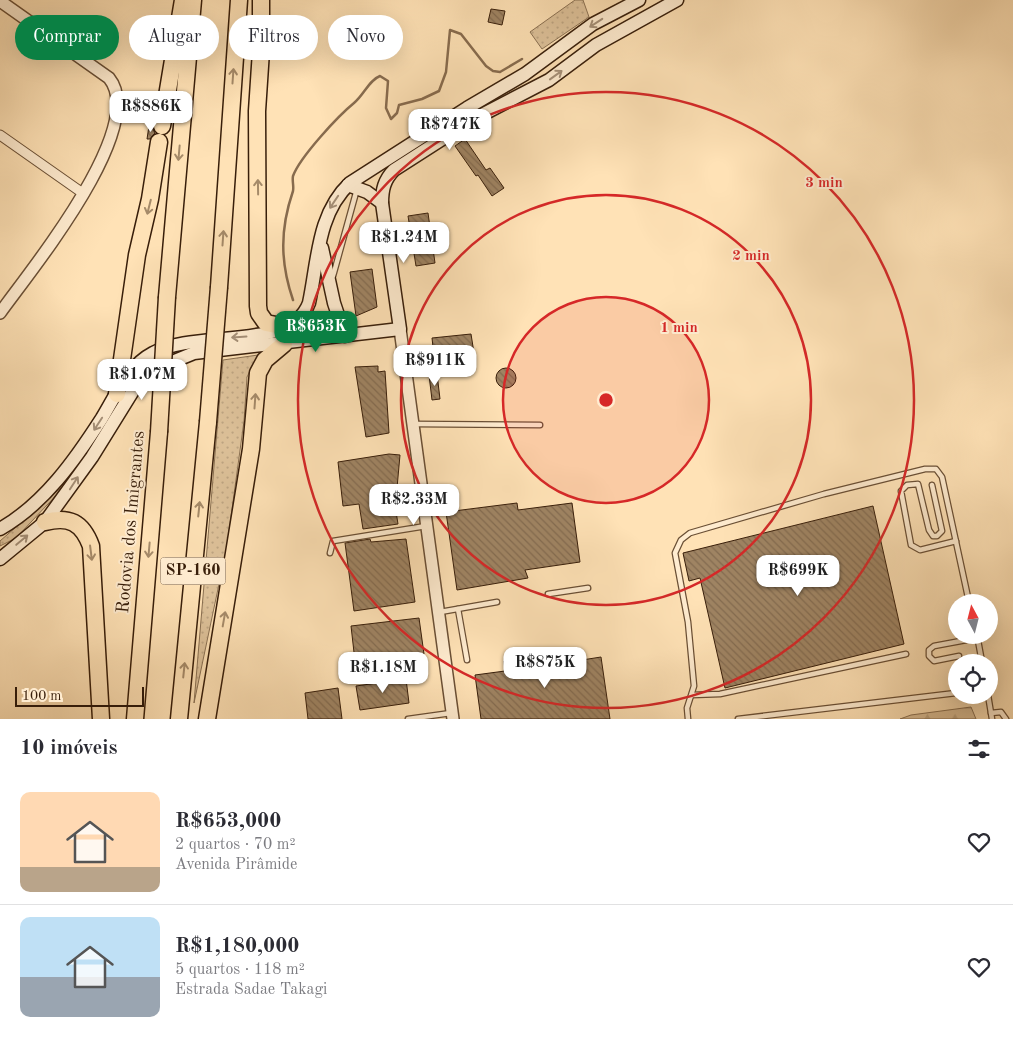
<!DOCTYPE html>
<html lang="pt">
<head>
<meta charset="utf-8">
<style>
  :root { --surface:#fff; --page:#f7f7f7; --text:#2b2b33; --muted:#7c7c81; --line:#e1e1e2; --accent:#0b8043 }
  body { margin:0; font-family:"Old Standard TT",serif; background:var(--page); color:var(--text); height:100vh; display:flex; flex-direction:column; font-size:19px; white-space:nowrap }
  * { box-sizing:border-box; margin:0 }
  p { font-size:16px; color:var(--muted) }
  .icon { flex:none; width:28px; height:28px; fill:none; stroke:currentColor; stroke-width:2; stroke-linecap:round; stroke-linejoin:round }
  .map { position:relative; height:719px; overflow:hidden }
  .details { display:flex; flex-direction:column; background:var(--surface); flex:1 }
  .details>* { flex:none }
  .top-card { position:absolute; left:15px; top:15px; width:500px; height:45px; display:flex; gap:10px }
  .needle { width:32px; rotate:353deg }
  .fabs { position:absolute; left:948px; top:594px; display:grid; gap:10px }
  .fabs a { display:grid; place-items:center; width:50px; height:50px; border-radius:50%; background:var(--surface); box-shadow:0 5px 20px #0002; font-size:25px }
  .scale { position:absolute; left:15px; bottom:12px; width:129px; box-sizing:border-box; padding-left:5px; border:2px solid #381e0a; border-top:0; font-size:14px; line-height:18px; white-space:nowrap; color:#381e0a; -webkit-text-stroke:4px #ffecd0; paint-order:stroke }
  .price { position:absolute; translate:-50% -42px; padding:0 11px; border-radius:10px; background:#fff; color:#222; font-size:16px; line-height:32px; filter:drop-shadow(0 1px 2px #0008) }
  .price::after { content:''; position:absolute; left:50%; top:30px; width:15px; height:11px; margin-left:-8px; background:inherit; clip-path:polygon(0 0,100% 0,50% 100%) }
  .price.active { background:var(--accent); color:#fff }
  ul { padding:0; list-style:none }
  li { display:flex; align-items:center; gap:15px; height:125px; padding:0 20px }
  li+li { border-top:1px solid var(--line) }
  li span { display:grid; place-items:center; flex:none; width:140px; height:100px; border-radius:10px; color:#555 }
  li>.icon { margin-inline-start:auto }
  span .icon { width:60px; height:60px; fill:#fffc; stroke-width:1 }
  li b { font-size:21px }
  h2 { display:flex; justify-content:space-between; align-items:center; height:60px; padding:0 20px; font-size:21px }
  .pill { padding:0 18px; border-radius:22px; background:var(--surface); box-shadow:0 5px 20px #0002; font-size:18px; line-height:45px }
  .pill.active { background:var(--accent); color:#fff }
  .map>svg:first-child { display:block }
</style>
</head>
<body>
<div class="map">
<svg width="1013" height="719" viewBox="0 0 1013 719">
  <defs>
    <pattern id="grass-dots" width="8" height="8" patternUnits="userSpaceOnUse" patternTransform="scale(1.25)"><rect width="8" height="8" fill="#ddc199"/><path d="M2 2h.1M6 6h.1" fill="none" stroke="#bea582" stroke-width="1.8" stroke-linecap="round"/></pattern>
    <pattern id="forest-firs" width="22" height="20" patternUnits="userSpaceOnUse" patternTransform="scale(1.25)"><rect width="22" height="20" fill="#ddc199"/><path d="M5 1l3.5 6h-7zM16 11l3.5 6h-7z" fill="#bea582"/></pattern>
    <pattern id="building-back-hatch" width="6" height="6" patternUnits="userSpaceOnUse" patternTransform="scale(1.25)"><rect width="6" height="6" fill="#9f8463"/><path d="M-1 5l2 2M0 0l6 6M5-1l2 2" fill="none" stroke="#836b50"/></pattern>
  </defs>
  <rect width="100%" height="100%" fill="#ffe2b6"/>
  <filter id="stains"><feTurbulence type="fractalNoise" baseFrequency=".004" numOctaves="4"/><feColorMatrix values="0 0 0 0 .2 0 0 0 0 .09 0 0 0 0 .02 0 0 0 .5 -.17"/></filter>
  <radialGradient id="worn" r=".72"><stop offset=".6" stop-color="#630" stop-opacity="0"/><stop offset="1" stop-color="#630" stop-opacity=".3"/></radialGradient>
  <!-- grass -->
  <g fill="url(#grass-dots)" stroke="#8a7052">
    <path d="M 575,0 L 583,0 L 589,17 L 542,49 L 530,32 Z"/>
    <path d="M 258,355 L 247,377 L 244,421 L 227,546 L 194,703 L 223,360 Z"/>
    <path d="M 63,486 L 63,488 L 16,538 L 0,546 L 0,541 Z"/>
  </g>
  <!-- forest -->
  <path fill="url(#forest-firs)" stroke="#8a7052" d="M 971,707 L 976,719 L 900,719 L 911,715 Z"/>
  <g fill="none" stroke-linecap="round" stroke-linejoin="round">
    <!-- stream -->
    <path stroke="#876b4e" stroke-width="2.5" d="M 293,300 C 280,262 280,229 293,191 C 294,186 292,181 293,176 C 300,157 338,116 354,103 C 364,95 369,80 380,76 L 388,81 L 386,108 L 391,119 L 397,113 L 399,105 L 422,99 L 439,91 L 446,72 L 450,30 L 461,34 L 486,66 L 493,71 L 500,72 L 522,59"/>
  </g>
  <!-- building -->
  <g fill="url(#building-back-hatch)" stroke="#381e0a">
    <path d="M 491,9 L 505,11 L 502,25 L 488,22 Z"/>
    <path d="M 149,126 L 152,127 L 155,133 L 150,139 L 147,139 Z"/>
    <path d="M 465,139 L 486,170 L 490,168 L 504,188 L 492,196 L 478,175 L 476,176 L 455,146 Z"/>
    <path d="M 428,213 L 435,263 L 416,266 L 408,216 Z"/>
    <path d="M 372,269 L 377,307 L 356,316 L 350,272 Z"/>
    <path d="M 471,334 L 474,353 L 434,356 L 432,338 Z"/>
    <path d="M 378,366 L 378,372 L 385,371 L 389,433 L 366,437 L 355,367 Z"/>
    <circle cx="506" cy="378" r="10"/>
    <path d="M 437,374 L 440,399 L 432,400 L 429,375 Z"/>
    <path d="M 389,454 L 400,455 L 396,499 L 394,499 L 398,524 L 363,529 L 359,504 L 343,506 L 338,462 Z"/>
    <path d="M 517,503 L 518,510 L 572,503 L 580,562 L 525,570 L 528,578 L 457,590 L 446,512 Z"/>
    <path d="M 873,506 L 904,644 L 725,688 L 700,578 L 689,581 L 683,553 Z"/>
    <path d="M 370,539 L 371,542 L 406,539 L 415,602 L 354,611 L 345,543 Z"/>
    <path d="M 419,618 L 424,654 L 414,656 L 408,662 L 356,670 L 351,626 Z"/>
    <path d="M 580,649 L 582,660 L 601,657 L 610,719 L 481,719 L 475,675 L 505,671 L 504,661 Z"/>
    <path d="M 406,679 L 409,703 L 360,710 L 356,686 Z"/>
    <path d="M 338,688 L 342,719 L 308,719 L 305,693 Z"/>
  </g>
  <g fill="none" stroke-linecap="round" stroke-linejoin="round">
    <defs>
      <g id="service">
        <path d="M 333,276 L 357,189"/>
        <path d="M 415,424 L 540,425"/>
        <path d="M 932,485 L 942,531 L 937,536 L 933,536 L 929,530 L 918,484 L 907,485 L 901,491 L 911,545 L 920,550 L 956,541"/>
        <path d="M 330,553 L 333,541 L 426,526"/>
        <path d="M 548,594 L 588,588"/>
        <path d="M 458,609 L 467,660"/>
        <path d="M 440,612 L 497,602"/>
        <path d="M 977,635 L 982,662"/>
        <path d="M 959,656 L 934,661 L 929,656 L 929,650 L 934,646 L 977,638"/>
        <path d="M 692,695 L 720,694 L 906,654"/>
        <path d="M 988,695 L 992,719"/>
        <path d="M 991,713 L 1001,712 L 1006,719"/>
        <path d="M 408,719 L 451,713"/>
        <path d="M 688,719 L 687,708 L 694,686 L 688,622 L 675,553 L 681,540 L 690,533 L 824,494 L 925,469 L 936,469 L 942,477 L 969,602"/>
        <path d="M 738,719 L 956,693"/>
      </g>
      <path id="minor" d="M 0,135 L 84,194"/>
      <g id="tertiary">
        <path d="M 0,1 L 109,78 C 149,127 30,271 0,313"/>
        <path d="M 400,329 L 453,719"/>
      </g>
      <g id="secondary">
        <path d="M 348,185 L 367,192 L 382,203"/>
        <path d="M 322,248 L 334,303 L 345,336"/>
        <path d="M 0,529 C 44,504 75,460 102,418 C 116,395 128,366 153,353 C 196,329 291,352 309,303 C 318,261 317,214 350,183 L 467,108 L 525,74 L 593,24 L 639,0"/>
        <path d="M 0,559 L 45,522 L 92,457 L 136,386 L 155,369 L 194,353 L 400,329 L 382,203 C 382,190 384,180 394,170 L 472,120 L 549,80 L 596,45 L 677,0"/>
      </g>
      <g id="motorway">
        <path d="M 261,0 L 261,51 L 257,111 L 258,306 L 259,313 L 266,323 L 286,327"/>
        <path d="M 162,126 L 183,0"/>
        <path d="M 219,287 L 239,0"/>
        <path d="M 167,297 L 193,0"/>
        <path d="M 117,394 L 137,255 L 150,199 L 159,142"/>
        <path d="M 45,522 C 69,516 82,522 91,546 L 101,719"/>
        <path d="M 135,719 L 159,432"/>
        <path d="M 179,719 L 208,422"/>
        <path d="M 207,719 L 251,449 L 258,373 L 265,360 L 284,344"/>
      </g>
    </defs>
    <!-- service casing -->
    <use href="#service" stroke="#6a4f35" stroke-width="7"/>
    <!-- minor casing -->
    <use href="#minor" stroke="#6a4f35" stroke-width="11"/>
    <!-- tertiary casing -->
    <use href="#tertiary" stroke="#6a4f35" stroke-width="14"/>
    <!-- secondary casing -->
    <use href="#secondary" stroke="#381e0a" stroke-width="15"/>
    <!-- motorway casing -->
    <use href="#motorway" stroke="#381e0a" stroke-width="19"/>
    <!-- service -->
    <use href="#service" stroke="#ffecd0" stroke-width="4.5"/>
    <!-- minor -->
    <use href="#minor" stroke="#ffecd0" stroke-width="9"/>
    <!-- tertiary -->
    <use href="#tertiary" stroke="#ffecd0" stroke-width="11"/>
    <!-- secondary -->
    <use href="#secondary" stroke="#ffecd0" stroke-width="12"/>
    <!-- motorway -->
    <use href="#motorway" stroke="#ffe2b6" stroke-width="16"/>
    <defs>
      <g id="motorway-bridge">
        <path d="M 208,422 L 219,287"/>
        <path d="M 159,432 L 167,297"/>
      </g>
    </defs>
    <!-- motorway-bridge casing -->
    <use href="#motorway-bridge" stroke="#381e0a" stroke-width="19" stroke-linecap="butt"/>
    <!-- motorway-bridge -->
    <use href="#motorway-bridge" stroke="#ffe2b6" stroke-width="16"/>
  </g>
  <!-- one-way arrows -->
  <defs><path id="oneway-shaft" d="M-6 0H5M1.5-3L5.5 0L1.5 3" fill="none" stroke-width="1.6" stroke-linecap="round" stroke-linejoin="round" transform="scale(1.25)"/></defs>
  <g stroke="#a58f77">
    <use href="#oneway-shaft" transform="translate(596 23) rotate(147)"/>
    <use href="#oneway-shaft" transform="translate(556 75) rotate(-36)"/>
    <use href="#oneway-shaft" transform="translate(334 202) rotate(124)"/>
    <use href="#oneway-shaft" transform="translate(239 337) rotate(176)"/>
    <use href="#oneway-shaft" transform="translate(98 424) rotate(123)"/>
    <use href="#oneway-shaft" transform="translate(74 483) rotate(-57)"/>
    <use href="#oneway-shaft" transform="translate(22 540) rotate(-40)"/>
  </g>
  <g stroke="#a58a69">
    <use href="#oneway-shaft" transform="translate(233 76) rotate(-86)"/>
    <use href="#oneway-shaft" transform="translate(179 153) rotate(95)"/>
    <use href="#oneway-shaft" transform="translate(258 187) rotate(-91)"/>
    <use href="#oneway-shaft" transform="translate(149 207) rotate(104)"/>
    <use href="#oneway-shaft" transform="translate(223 238) rotate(-86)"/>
    <use href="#oneway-shaft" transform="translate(255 401) rotate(-86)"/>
    <use href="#oneway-shaft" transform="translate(199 509) rotate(-84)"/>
    <use href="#oneway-shaft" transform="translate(149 550) rotate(95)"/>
    <use href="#oneway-shaft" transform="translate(91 553) rotate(83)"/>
    <use href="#oneway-shaft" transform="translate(224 619) rotate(-80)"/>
    <use href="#oneway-shaft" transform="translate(184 670) rotate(-84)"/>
  </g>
  <!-- distance rings -->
  <circle cx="606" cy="400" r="103" fill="#d62828" fill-opacity=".12"/>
  <g fill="none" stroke="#d62828" stroke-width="2.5">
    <circle cx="606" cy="400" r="103"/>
    <circle cx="606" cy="400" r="205"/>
    <circle cx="606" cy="400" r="308"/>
  </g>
  <g text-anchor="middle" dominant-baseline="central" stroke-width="4" stroke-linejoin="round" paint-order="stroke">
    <!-- shield labels -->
    <rect fill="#ffecd0" stroke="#745c45" stroke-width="1" x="160.5" y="557.5" width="65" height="27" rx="4"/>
    <g font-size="16" font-weight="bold" fill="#381e0a">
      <text x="193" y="571">SP-160</text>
    </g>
    <!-- street labels -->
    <g font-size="18" fill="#381e0a" stroke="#ffecd0">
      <text transform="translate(131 522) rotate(-85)">Rodovia dos Imigrantes</text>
    </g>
  </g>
  <circle cx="606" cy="400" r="8" fill="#d62828" stroke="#ffecd0" stroke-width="2.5"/>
  <g font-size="15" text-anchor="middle" font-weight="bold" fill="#d62828" stroke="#ffecd0" stroke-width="4" stroke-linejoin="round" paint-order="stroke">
    <text x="824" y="187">3 min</text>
    <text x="751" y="260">2 min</text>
    <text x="679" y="332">1 min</text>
  </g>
  <rect width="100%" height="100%" filter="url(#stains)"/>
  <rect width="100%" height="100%" fill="url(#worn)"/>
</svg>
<div class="fabs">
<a><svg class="needle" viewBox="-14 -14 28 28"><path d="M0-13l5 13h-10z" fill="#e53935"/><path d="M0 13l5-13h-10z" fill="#7c7c81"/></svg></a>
<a><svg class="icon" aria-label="locate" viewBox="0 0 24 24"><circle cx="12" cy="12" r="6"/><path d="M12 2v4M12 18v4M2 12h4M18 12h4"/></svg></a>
</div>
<div class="scale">100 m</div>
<b class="price" style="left:151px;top:133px">R$886K</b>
<b class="price" style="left:450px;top:151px">R$747K</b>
<b class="price" style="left:404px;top:264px">R$1.24M</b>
<b class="price active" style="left:316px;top:353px">R$653K</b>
<b class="price" style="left:435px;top:387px">R$911K</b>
<b class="price" style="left:142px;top:401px">R$1.07M</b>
<b class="price" style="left:414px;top:526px">R$2.33M</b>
<b class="price" style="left:798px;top:597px">R$699K</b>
<b class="price" style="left:545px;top:689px">R$875K</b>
<b class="price" style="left:383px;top:694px">R$1.18M</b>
<div class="top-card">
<a class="pill active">Comprar</a>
<a class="pill">Alugar</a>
<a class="pill">Filtros</a>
<a class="pill">Novo</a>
</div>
</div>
<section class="details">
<h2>10 imóveis<svg class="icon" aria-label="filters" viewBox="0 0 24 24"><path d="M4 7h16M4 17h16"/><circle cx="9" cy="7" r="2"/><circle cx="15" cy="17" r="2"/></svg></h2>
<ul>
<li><span style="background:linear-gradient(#ffd9b3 75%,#b9a48a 0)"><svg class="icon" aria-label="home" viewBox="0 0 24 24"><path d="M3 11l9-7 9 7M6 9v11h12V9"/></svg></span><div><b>R$653,000</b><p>2 quartos · 70 m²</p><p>Avenida Pirâmide</p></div><svg class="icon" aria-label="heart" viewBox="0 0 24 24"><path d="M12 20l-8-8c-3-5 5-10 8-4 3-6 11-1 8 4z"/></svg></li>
<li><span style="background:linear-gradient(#bfe0f5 60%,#9aa5b1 0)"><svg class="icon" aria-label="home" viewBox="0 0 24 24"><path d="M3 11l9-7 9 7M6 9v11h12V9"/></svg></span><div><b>R$1,180,000</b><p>5 quartos · 118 m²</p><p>Estrada Sadae Takagi</p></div><svg class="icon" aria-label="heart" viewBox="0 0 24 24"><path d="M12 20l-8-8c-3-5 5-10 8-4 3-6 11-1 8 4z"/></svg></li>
</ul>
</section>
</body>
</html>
